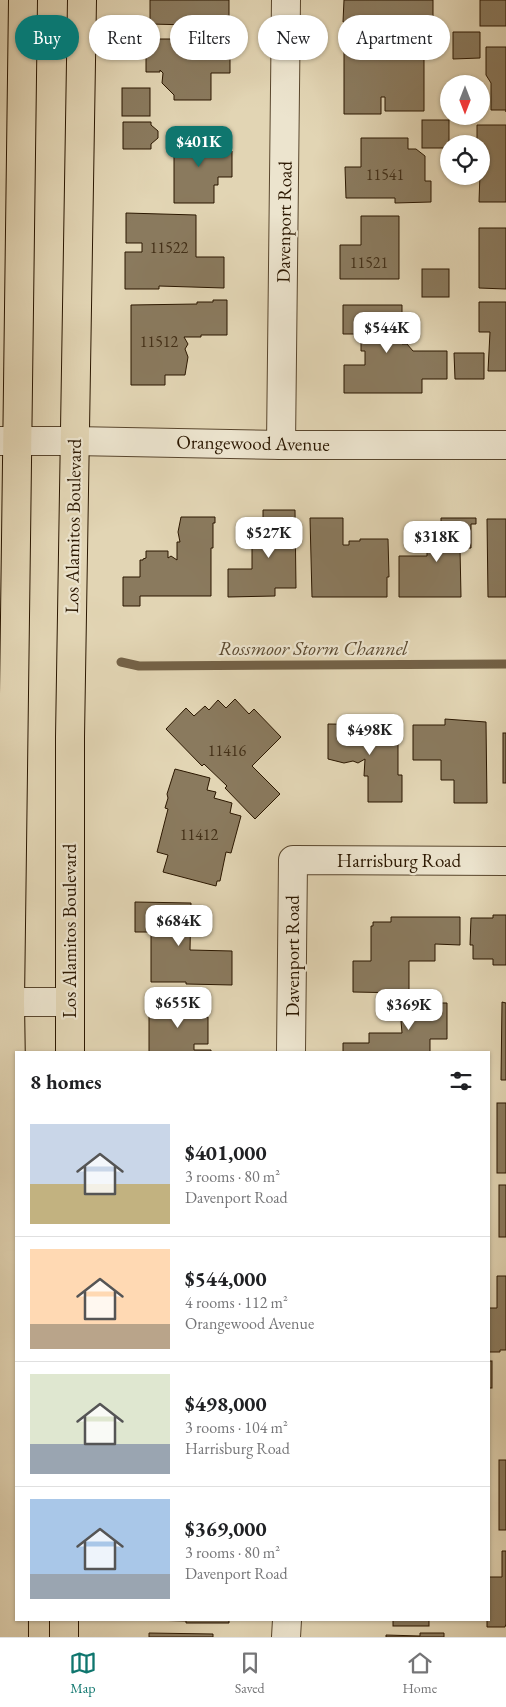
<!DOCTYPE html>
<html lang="en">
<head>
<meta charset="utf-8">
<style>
  :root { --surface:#fff; --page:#f6f6f6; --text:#202124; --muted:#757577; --line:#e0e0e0; --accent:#0f766e }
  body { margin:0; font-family:"EB Garamond",serif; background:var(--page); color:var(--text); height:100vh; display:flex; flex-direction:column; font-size:19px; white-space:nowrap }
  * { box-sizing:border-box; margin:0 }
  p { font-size:16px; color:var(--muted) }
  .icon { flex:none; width:28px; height:28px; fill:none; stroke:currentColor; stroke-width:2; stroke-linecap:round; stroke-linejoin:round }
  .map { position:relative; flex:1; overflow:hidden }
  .sheet { position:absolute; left:15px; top:1051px; width:475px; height:570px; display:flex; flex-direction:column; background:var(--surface); border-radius:0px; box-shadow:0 1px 4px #0004 }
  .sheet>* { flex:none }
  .top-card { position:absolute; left:15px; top:15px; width:476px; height:45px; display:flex; gap:10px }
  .needle { width:32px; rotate:180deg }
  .buttons { position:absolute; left:440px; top:75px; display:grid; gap:10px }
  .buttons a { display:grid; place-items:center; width:50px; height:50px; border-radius:50%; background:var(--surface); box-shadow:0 1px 4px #0004; font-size:25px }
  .price { position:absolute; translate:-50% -42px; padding:0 11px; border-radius:10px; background:#fff; color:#222; font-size:16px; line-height:32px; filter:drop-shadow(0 1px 2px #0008) }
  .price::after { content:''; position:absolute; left:50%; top:30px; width:15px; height:11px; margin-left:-8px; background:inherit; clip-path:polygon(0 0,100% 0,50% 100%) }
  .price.active { background:var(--accent); color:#fff }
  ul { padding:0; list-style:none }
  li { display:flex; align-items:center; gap:15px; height:125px; padding:0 15px }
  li+li { border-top:1px solid var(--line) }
  li span { display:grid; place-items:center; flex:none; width:140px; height:100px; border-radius:0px; color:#555 }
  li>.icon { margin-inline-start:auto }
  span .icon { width:60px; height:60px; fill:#fffc; stroke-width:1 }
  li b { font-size:21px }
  h2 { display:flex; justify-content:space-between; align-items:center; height:60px; padding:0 15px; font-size:21px }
  .chip { padding:0 18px; border-radius:22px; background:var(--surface); box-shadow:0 1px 4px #0004; font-size:18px; line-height:45px }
  .chip.active { background:var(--accent); color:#fff }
  .menu { display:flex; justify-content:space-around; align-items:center; height:70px; border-top:1px solid var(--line); background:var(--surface); font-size:14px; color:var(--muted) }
  .menu a { display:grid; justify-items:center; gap:2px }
  .menu .active { color:var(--accent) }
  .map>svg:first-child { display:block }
</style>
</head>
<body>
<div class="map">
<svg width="506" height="1637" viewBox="0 0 506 1637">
  <rect width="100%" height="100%" fill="#e2d5b4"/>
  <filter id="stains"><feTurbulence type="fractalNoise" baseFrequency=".004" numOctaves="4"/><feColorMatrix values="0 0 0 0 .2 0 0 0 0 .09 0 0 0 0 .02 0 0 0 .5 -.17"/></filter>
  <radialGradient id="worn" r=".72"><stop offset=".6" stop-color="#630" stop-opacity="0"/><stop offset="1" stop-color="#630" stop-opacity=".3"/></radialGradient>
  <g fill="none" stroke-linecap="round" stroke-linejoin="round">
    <!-- stream -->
    <path stroke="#746247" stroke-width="9" d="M 121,662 L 139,666 L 506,664"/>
  </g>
  <!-- building -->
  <g fill="#8a7a5e" stroke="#2b1700">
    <path d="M 150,0 L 229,0 L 229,26 L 150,24 Z"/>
    <path d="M 344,0 L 433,0 L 433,25 L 399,25 L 399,23 L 343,22 Z"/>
    <rect x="480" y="0" width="26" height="26"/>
    <path d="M 453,32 L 480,32 L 480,58 L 453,59 Z"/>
    <path d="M 344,36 L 390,36 L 390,39 L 424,39 L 424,111 L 385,111 L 385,97 L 381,97 L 381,114 L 344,114 Z"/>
    <path d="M 146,39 L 227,39 L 227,56 L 230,56 L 230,73 L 211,73 L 211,100 L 174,100 L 174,95 L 162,83 L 163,73 L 160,70 L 160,72 L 146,72 Z"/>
    <path d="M 486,47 L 506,47 L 506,112 L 506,110 L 491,110 L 491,83 L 486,75 Z"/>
    <rect x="122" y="88" width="28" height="28"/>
    <rect x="422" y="120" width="27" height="28"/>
    <path d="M 123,122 L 151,122 L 151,125 L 158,131 L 158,138 L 151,144 L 151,149 L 123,149 Z"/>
    <path d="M 477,125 L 506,125 L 506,202 L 479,202 L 481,144 L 477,144 Z"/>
    <path d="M 174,133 L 189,133 L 189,140 L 225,140 L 225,137 L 229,137 L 229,151 L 232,151 L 232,177 L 218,177 L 218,185 L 214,185 L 214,203 L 174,203 Z"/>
    <path d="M 361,138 L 408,138 L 408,149 L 416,149 L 425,156 L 425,181 L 431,181 L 431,202 L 395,203 L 395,198 L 346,198 L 345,167 L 361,167 Z"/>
    <path d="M 126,213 L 196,215 L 196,257 L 224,257 L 224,288 L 159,286 L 159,289 L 125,289 L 125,252 L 142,252 L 142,243 L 126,243 Z"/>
    <path d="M 361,216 L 399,216 L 399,279 L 340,279 L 340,245 L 361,245 Z"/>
    <path d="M 479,228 L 506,228 L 506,289 L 479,288 Z"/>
    <rect x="422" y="269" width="27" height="28"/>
    <path d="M 213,300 L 227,300 L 227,335 L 201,335 L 201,337 L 184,337 L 188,344 L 185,349 L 188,357 L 185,375 L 165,375 L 165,385 L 131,385 L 131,305 L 197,304 L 197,302 L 213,302 Z"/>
    <path d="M 479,302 L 506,302 L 506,371 L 488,371 L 490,332 L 479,332 Z"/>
    <path d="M 343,305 L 402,305 L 402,344 L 407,344 L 413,351 L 447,351 L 447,379 L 422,379 L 422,393 L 344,393 L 344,365 L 365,365 L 365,351 L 361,351 L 361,336 L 367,336 L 367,334 L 343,334 Z"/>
    <path d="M 454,353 L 484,353 L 484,379 L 455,379 Z"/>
    <path d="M 263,510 L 295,510 L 296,588 L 275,588 L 275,596 L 228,597 L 228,569 L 252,569 L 252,535 L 263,535 Z"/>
    <path d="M 181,517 L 215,517 L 215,523 L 213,523 L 213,548 L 211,548 L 211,596 L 140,596 L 140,606 L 123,606 L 123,577 L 140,577 L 140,560 L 143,560 L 143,559 L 146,558 L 146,551 L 168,551 L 168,558 L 171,556 L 177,560 L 177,542 L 180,542 L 178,532 Z"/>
    <path d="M 310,518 L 343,518 L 343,545 L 349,545 L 349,541 L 360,541 L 360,539 L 388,539 L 389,577 L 387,577 L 387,597 L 312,597 Z"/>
    <path d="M 441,518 L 476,518 L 476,524 L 471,524 L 471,548 L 460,548 L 461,597 L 399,597 L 399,556 L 427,556 L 427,542 L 441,542 Z"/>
    <path d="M 487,519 L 506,519 L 506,597 L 488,597 Z"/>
    <path d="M 235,699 L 249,714 L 254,709 L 281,737 L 252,766 L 280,794 L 255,819 L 225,788 L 227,786 L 204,764 L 202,766 L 166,729 L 186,708 L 194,716 L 205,706 L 209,710 L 218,700 L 226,708 Z"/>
    <path d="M 445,719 L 486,722 L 487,803 L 454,803 L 454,780 L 441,780 L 441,760 L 413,760 L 413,725 L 445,725 Z"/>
    <path d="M 328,724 L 398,725 L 398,775 L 402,775 L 402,802 L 368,802 L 368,776 L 364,776 L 365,759 L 358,763 L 353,761 L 344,763 L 328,759 Z"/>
    <rect x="503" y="733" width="3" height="50"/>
    <path d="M 175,769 L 210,778 L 207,790 L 216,792 L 214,798 L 232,803 L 230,813 L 241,816 L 231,853 L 226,852 L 220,881 L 217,881 L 216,886 L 163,872 L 168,855 L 157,852 L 168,809 L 165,808 L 168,798 L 167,794 Z"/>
    <path d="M 135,902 L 191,903 L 190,950 L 232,951 L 232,985 L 186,984 L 186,982 L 151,982 L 151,932 L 135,932 Z"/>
    <path d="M 493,915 L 506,915 L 506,965 L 493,965 L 493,959 L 473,959 L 473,945 L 470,945 L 471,918 L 493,918 Z"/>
    <path d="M 391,917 L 460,917 L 460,945 L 435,944 L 435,961 L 409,961 L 409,993 L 353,992 L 353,961 L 371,961 L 371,926 L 373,926 L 373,922 L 391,922 Z"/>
    <path d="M 200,1000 L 205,1000 L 205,1017 L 208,1017 L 208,1044 L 194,1044 L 194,1050 L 211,1050 L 211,1052 L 142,1052 L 149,1052 L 149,1007 L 200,1007 Z"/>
    <path d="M 502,1002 L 506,1003 L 506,1080 L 501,1080 Z"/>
    <path d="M 402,1003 L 447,1003 L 447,1039 L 430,1039 L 430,1052 L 343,1052 L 343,1043 L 369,1043 L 369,1033 L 402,1033 L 400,1009 L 402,1009 Z"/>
    <rect x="497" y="1103" width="9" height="70"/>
    <rect x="499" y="1185" width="7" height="52"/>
    <path d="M 497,1276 L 506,1276 L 506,1350 L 500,1350 L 500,1352 L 489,1352 L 489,1308 L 497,1308 Z"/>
    <rect x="489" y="1361" width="3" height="27"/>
    <rect x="499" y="1460" width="7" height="70"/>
    <path d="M 502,1551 L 506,1551 L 506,1624 L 505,1627 L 487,1627 L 487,1620 L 489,1620 L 489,1577 L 502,1577 Z"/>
    <path d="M 150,1620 L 229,1620 L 229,1623 L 186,1623 L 186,1621 Z"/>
    <rect x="393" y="1620" width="36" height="6"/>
    <path d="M 149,1633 L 213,1634 L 213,1637 L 149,1637 Z"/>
    <path d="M 420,1633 L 444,1633 L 444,1637 L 386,1637 L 386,1635 L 420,1636 Z"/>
  </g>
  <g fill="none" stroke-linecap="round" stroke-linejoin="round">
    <defs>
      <g id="minor">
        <path d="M 281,445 L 286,0"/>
        <path d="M 0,1002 L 69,1002"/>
        <path d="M 291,1052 L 293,860 L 506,861"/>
        <path d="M 286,1637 L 287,1620"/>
      </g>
      <path id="tertiary" d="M 0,441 L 74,441 L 281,445 L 506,445"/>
      <g id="primary">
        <path d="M 70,1052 L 70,737 L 82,0"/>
        <path d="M 64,1620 L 64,1637"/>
        <path d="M 14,1637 L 13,1203 L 10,1002 L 23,0"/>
      </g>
    </defs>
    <!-- minor casing -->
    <use href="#minor" stroke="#59462d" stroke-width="30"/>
    <!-- tertiary casing -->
    <use href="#tertiary" stroke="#59462d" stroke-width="30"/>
    <!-- primary casing -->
    <use href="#primary" stroke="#2b1700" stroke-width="30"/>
    <!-- minor -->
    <use href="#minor" stroke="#ece4ce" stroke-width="28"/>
    <!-- tertiary -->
    <use href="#tertiary" stroke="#ece4ce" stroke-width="28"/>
    <!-- primary -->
    <use href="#primary" stroke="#e2d5b4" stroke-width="28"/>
  </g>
  <g text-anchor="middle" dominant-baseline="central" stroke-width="4.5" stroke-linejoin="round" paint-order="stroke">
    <!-- number labels -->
    <g font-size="16" fill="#433018">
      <text x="385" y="174">11541</text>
      <text x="169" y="247">11522</text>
      <text x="369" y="262">11521</text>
      <text x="159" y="341">11512</text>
      <text x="227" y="750">11416</text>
      <text x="199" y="834">11412</text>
    </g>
    <!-- street labels -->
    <g font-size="19" fill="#2b1700" stroke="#ece4ce">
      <text transform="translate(284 222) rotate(-89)">Davenport Road</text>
      <text transform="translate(253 443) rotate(1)">Orangewood Avenue</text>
      <text transform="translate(73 526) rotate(-89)">Los Alamitos Boulevard</text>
      <text x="399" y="860">Harrisburg Road</text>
      <text transform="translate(69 931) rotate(-90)">Los Alamitos Boulevard</text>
      <text transform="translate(292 956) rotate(-90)">Davenport Road</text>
    </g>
    <!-- water labels -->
    <g font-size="20" font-style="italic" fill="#5b4930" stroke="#ece4ce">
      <text x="313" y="648">Rossmoor Storm Channel</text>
    </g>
  </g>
  <rect width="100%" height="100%" filter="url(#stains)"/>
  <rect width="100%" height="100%" fill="url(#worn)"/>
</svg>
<div class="buttons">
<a><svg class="needle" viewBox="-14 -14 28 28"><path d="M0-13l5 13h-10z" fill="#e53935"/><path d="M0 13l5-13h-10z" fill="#757577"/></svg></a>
<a><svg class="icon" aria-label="locate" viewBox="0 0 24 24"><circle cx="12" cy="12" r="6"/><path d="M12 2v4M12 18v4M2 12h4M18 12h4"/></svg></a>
</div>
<b class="price active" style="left:199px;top:168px">$401K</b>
<b class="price" style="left:387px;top:354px">$544K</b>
<b class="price" style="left:269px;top:559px">$527K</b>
<b class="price" style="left:437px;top:563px">$318K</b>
<b class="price" style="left:370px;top:756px">$498K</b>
<b class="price" style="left:179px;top:947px">$684K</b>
<b class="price" style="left:178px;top:1029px">$655K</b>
<b class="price" style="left:409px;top:1031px">$369K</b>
<div class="top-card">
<a class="chip active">Buy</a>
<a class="chip">Rent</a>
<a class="chip">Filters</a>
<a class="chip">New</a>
<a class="chip">Apartment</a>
</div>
<section class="sheet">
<h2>8 homes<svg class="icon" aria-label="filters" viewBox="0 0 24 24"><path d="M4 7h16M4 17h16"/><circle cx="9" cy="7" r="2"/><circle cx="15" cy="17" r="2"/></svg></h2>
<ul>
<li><span style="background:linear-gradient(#c9d6e8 60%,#c2b280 0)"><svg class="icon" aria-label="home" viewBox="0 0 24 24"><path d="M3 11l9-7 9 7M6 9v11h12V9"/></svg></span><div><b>$401,000</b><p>3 rooms · 80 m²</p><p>Davenport Road</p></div></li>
<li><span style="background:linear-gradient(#ffd9b3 75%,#b9a48a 0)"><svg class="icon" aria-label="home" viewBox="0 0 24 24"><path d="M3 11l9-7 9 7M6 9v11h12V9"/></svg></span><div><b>$544,000</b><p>4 rooms · 112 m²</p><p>Orangewood Avenue</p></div></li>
<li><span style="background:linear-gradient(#dfe7d0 70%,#9aa5b1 0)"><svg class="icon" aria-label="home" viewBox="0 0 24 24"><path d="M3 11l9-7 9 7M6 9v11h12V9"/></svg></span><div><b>$498,000</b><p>3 rooms · 104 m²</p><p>Harrisburg Road</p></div></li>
<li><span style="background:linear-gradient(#a9c7e8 75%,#9aa5b1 0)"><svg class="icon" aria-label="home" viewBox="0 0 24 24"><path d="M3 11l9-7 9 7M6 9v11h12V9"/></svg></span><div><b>$369,000</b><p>3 rooms · 80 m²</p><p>Davenport Road</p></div></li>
</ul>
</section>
</div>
<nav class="menu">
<a class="active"><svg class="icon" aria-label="map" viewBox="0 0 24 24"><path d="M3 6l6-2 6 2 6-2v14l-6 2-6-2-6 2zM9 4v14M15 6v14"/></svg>Map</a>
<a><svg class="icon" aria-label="saved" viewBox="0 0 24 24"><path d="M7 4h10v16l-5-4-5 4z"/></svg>Saved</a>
<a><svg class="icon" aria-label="home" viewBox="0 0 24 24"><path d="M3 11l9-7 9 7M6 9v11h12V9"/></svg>Home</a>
</nav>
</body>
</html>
